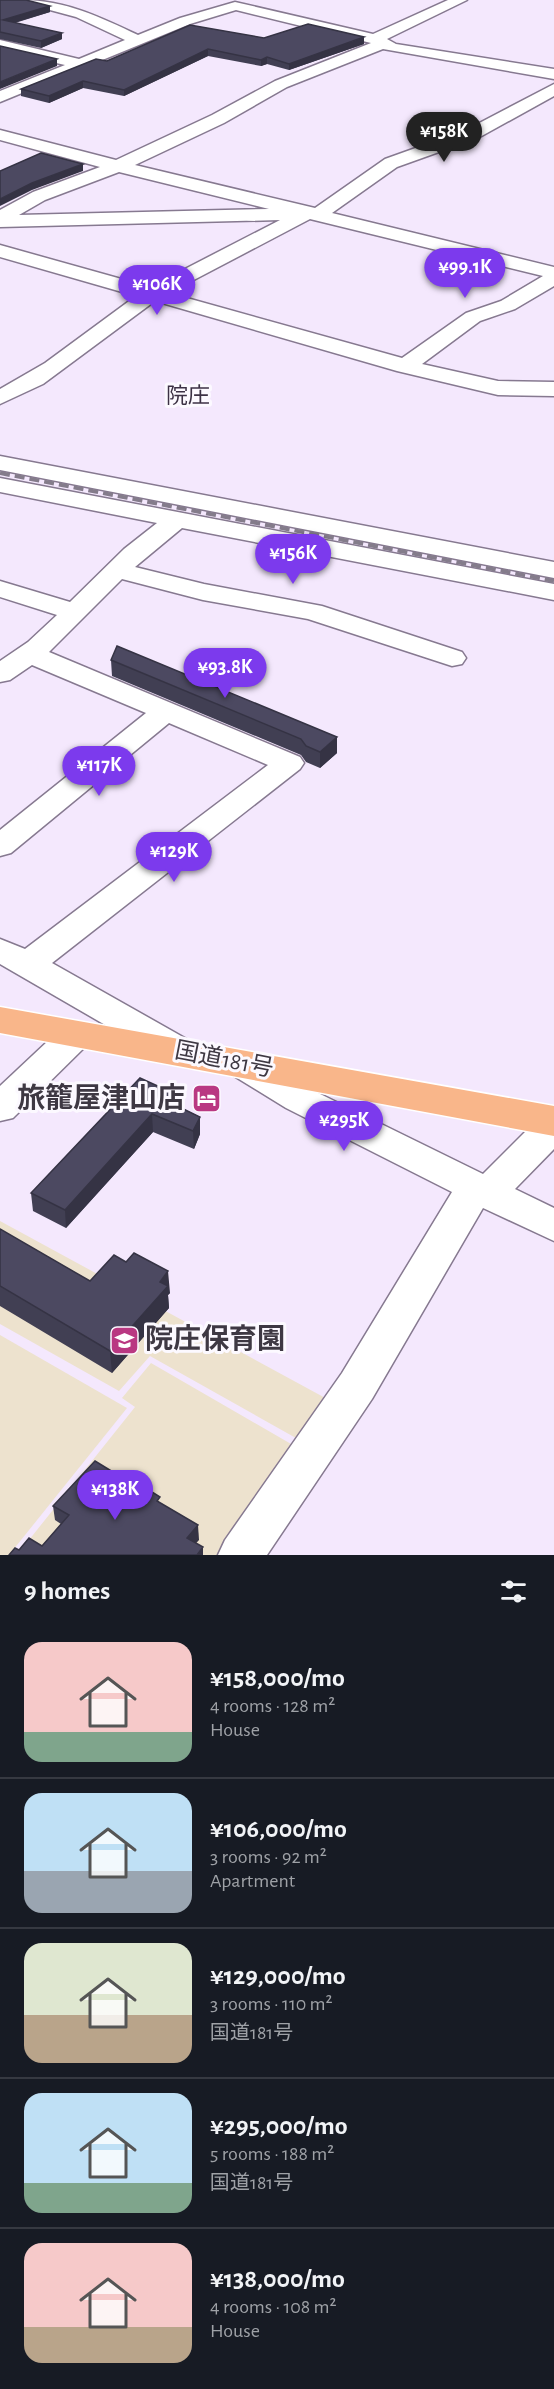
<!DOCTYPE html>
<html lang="en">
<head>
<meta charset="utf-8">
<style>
  :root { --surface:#171b24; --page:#242831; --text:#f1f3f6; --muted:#9ea1a6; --line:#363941; --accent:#7c3aed }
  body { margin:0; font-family:"Alegreya Sans","Noto Sans JP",sans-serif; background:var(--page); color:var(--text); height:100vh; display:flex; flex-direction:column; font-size:22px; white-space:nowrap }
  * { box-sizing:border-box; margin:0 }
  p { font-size:20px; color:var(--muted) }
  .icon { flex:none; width:33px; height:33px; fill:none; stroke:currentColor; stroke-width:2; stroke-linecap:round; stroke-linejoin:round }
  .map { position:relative; height:1555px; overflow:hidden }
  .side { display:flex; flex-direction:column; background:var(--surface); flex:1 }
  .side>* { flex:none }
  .price { position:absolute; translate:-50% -51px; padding:0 14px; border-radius:21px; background:var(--accent); color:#fff; font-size:20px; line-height:39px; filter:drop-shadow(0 2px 3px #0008) }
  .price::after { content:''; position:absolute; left:50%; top:36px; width:18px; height:14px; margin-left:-9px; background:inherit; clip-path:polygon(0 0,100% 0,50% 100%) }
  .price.selected { background:#222; color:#fff }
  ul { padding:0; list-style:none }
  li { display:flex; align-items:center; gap:18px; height:150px; padding:0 24px }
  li+li { border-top:2px solid var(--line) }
  li span { display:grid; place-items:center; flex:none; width:168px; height:120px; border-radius:18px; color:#555 }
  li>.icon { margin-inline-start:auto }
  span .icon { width:72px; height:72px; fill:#fffc; stroke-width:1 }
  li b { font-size:26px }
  h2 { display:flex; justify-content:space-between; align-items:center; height:72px; padding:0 24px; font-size:26px }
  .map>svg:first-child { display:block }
</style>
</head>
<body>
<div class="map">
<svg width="554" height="1555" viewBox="0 0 554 1555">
  <rect width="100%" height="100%" fill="#f4e8fd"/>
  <!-- education -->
  <g fill="#ede2ce">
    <path d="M 0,1221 L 329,1400 L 303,1442 L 150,1356 L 119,1391 L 0,1324 Z"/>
    <path d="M 0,1335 L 127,1408 L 9,1555 L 0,1555 Z"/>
    <path d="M 151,1363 L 298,1448 L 218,1555 L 17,1555 L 135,1407 L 122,1398 Z"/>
  </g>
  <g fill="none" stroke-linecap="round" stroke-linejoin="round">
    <defs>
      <g id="street">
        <path d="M 22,0 C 65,0 100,17 138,35 L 180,18 L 235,2 L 373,34 L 448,0 L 467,0 L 387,39 L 396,44 L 554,69 L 554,79 L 383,49 L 287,87 L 224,123 L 135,165 L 315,208 L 385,159 L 466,130 L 554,84 L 554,96 L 478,138 L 397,167 L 332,213 L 554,267 L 554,286 L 515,309 L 480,321 L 422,364 L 498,381 L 554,382 L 554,396 L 498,395 L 397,371 L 155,301 L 43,384 L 0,404 L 0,389 L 45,363 L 136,296 L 0,257 L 0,245 L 150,287 L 280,220 L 0,227 L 0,210 L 33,192 L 100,167 L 0,140 L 0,130 L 116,160 L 212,115 L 275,81 L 371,43 L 236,10 L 190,24 L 0,102 L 0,91 L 65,65 L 0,50 L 0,40 L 79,59 L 125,40 L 76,17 L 24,3 ZM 119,172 L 269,209 L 19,215 L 45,200 ZM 310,219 L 543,276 L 501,301 L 466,313 L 402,358 L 169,293 Z"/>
        <path d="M 0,456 L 554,562 L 554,578 L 0,470 Z"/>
        <path d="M 0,478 L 554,584 L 554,600 L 182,528 L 135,567 L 204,584 L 322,606 L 462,652 L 466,658 L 462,664 L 452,666 L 308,619 L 203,600 L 122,579 L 49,652 L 300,757 L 304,763 L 300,769 L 52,963 L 190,1041 L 195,1050 L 190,1059 L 177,1063 L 164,1059 L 0,964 L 0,939 L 25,949 L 268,765 L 169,723 L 11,853 L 0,856 L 0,830 L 146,713 L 32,665 L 10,680 L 0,682 L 0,661 L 28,642 L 57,615 L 0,597 L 0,581 L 70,602 L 124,549 L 157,523 L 0,492 Z"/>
        <path d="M 77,1022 L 89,1025 L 95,1034 L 89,1043 L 13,1118 L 0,1121 L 0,1086 L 65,1025 Z"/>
        <path d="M 242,1051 L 255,1055 L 312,1090 L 483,1174 L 541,1116 L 554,1112 L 554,1149 L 515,1189 L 554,1208 L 554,1241 L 483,1208 L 372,1399 L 267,1555 L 218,1555 L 225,1540 L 342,1373 L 452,1192 L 286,1108 L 229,1073 L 224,1064 L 229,1055 Z"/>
      </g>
      <path id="highway" d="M 0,1007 L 554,1106 L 554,1136 L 0,1033 Z"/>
    </defs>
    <!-- street casing -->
    <use href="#street" stroke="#867990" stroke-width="3"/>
    <!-- highway casing -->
    <use href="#highway" stroke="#fff" stroke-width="3"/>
    <!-- street -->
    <use href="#street" fill="#fff" fill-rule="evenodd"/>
    <!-- highway -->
    <use href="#highway" fill="#f9b68a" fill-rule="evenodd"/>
    <!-- rail -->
    <path stroke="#847c8b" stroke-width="4" stroke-dasharray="10 5" stroke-linecap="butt" d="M 0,473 L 554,581"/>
  </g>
  <!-- wall -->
  <g fill="#413f53">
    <path d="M 0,0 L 50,6 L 50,12 L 15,23 L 62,39 L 41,48 L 0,39 Z"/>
    <path d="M 264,38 L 364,44 L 289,70 L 267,64 L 261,66 L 208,56 L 124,96 L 83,88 L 49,103 L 21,96 L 21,89 L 107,61 Z"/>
    <path d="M 111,660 L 337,753 L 320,768 L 306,762 L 301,755 L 112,676 Z"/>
    <path d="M 173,1093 L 173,1104 L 200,1117 L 200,1134 L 194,1149 L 153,1132 L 66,1228 L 33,1211 L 31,1193 Z"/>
    <path d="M 0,1229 L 90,1281 L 170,1293 L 168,1295 L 169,1308 L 112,1373 L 0,1306 Z"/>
    <path d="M 161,1503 L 199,1540 L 9,1555 L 19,1550 L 42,1546 L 61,1524 L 55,1520 L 53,1506 Z"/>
  </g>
  <!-- shaded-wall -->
  <g fill="#353344">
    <path d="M 50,6 L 50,12 L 3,26 L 3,20 Z"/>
    <path d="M 62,33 L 62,39 L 41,48 L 41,41 Z"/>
    <path d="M 364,37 L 364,44 L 289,70 L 289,64 Z"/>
    <path d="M 208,49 L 208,56 L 124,96 L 124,90 Z"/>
    <path d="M 267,57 L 267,64 L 261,66 L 261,60 Z"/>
    <path d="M 57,59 L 57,66 L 0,89 L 0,82 Z"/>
    <path d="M 83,81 L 83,88 L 49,103 L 49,96 Z"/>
    <path d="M 83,164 L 83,171 L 32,190 L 0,206 L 0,199 L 32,183 Z"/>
    <path d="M 337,737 L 337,753 L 320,768 L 320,752 Z"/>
    <path d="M 173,1093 L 174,1111 L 165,1100 Z"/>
    <path d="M 152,1114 L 153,1132 L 66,1228 L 65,1210 Z"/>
    <path d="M 200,1117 L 200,1134 L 194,1149 L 193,1131 Z"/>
    <path d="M 168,1271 L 170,1293 L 168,1295 L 169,1308 L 112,1373 L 110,1351 Z"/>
    <path d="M 198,1525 L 199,1540 L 188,1552 L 187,1538 Z"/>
    <path d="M 203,1547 L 203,1555 L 197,1555 Z"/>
  </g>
  <!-- building -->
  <g fill="#4c4961" stroke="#353344" stroke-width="1.5">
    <path d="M 0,0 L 26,0 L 50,6 L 3,20 L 62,33 L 41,41 L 0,32 Z"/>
    <path d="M 308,24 L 364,37 L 289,64 L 267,57 L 261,60 L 208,49 L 124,90 L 83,81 L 49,96 L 21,89 L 96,59 L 107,61 L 190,25 L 264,38 Z"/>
    <path d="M 0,46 L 57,59 L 0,82 Z"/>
    <path d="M 41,153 L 83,164 L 32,183 L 0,199 L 0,171 Z"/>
    <path d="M 117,646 L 337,737 L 320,752 L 306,746 L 301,739 L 111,660 Z"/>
    <path d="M 140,1078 L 173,1093 L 165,1100 L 200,1117 L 193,1131 L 152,1114 L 65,1210 L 31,1193 Z"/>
    <path d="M 0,1229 L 90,1281 L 114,1255 L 126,1262 L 134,1253 L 168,1271 L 160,1282 L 168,1286 L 110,1351 L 0,1286 Z"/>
    <path d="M 95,1461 L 139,1488 L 141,1485 L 160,1497 L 157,1501 L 198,1525 L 187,1538 L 203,1547 L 197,1555 L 9,1555 L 15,1548 L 19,1550 L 29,1538 L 42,1546 L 69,1515 L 53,1506 Z"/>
  </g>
  <!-- icons -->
  <defs>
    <symbol id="hotel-square" viewBox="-11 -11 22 22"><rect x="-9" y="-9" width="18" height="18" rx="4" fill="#b93882" stroke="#fcf9ff"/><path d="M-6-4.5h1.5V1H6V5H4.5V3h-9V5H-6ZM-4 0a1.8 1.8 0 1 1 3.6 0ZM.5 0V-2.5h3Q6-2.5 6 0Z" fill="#fff"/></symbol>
    <symbol id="school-square" viewBox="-11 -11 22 22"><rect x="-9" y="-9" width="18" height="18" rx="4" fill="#b93882" stroke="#fcf9ff"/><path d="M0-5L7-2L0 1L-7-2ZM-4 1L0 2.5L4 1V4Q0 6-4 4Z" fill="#fff"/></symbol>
  </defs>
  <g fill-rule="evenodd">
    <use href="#hotel-square" x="190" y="1082" width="33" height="33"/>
    <use href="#school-square" x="108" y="1324" width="33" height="33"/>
  </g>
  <g text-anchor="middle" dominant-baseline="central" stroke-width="6" stroke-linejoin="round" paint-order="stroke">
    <!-- far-quarter labels -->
    <g font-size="22" fill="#3c3145" stroke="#fcf9ff">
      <text x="188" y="396">院庄</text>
    </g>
    <!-- street labels -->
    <g font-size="24" fill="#3e3843" stroke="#fcf9ff">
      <text transform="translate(224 1060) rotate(11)">国道181号</text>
    </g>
    <!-- near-poi labels -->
    <g font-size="28" font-weight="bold" fill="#3e3843" stroke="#fcf9ff" text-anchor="end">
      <text x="185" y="1099">旅籠屋津山店</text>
      <text x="145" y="1340" text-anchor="start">院庄保育園</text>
    </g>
  </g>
</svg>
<b class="price selected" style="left:444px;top:163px">¥158K</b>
<b class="price" style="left:465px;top:299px">¥99.1K</b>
<b class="price" style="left:157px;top:316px">¥106K</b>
<b class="price" style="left:293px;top:585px">¥156K</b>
<b class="price" style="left:225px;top:699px">¥93.8K</b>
<b class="price" style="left:99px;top:797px">¥117K</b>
<b class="price" style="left:174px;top:883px">¥129K</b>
<b class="price" style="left:344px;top:1152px">¥295K</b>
<b class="price" style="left:115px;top:1521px">¥138K</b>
</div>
<section class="side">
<h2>9 homes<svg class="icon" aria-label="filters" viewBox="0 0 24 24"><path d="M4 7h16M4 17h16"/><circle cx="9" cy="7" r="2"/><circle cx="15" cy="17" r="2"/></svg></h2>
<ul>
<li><span style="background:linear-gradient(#f6c9c9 75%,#7fa58c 0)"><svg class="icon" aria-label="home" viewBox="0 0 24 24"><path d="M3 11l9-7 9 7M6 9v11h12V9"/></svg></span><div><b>¥158,000/mo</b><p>4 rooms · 128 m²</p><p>House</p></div></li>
<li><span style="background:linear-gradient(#bfe0f5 65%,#9aa5b1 0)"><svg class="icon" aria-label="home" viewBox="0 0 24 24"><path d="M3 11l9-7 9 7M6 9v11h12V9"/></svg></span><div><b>¥106,000/mo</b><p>3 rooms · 92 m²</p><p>Apartment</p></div></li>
<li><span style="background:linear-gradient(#dfe7d0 60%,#b9a48a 0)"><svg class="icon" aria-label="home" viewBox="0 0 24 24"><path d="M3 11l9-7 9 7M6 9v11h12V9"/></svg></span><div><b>¥129,000/mo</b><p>3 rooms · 110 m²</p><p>国道181号</p></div></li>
<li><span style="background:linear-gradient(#bfe0f5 75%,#7fa58c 0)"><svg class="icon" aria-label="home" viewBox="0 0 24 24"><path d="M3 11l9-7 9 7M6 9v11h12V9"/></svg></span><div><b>¥295,000/mo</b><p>5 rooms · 188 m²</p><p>国道181号</p></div></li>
<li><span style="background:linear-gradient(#f6c9c9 70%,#b9a48a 0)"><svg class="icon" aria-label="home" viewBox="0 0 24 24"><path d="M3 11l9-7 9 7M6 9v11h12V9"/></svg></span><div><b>¥138,000/mo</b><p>4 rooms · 108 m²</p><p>House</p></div></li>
</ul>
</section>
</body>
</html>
